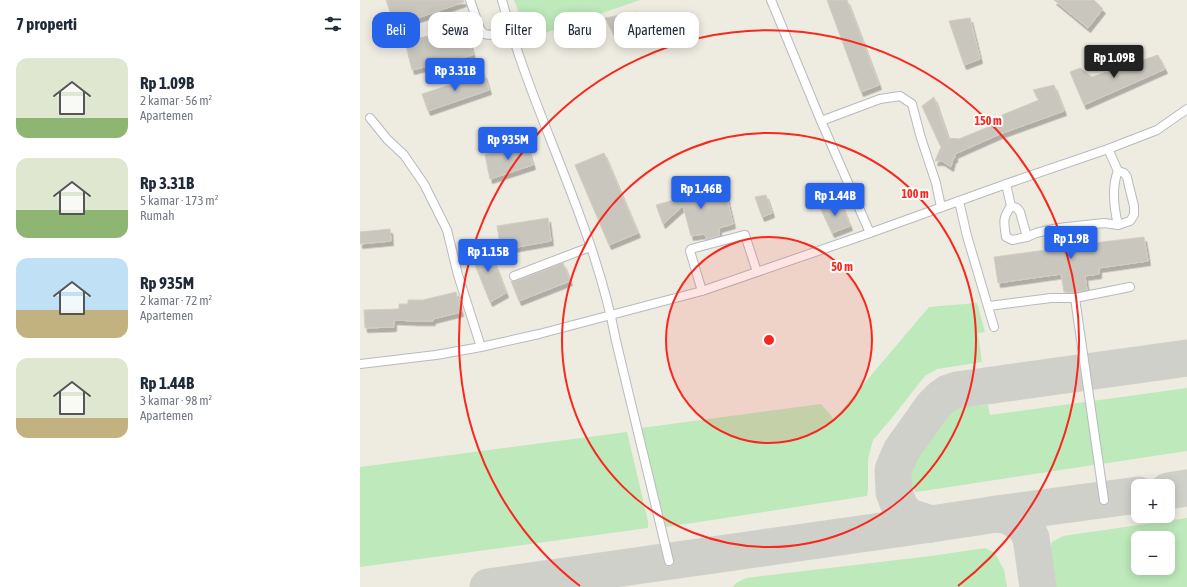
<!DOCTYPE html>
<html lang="id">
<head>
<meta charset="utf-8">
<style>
  :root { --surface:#fff; --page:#f6f6f7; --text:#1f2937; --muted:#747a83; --accent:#2563eb }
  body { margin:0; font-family:"Asap Condensed",sans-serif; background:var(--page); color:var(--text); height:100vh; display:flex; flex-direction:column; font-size:15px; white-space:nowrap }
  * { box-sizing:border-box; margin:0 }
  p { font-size:13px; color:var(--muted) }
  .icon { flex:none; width:22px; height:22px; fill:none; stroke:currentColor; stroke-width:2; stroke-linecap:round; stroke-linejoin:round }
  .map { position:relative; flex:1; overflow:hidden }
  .drawer { display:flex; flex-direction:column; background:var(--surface); width:360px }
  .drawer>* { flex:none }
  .top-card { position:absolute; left:12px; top:12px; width:380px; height:36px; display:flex; gap:8px }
  .fabs { position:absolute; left:771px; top:479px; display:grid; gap:8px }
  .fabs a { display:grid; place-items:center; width:44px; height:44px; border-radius:8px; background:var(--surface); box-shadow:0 2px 10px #0003; font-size:20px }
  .price { position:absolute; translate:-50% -34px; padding:0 9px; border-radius:4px; background:var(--accent); color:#fff; font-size:13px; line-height:26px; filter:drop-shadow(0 1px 2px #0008) }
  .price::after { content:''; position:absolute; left:50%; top:24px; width:12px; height:9px; margin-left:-6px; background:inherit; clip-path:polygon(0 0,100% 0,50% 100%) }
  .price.selected { background:#222; color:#fff }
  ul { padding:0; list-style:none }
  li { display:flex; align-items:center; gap:12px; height:100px; padding:0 16px }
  li span { display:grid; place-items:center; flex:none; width:112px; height:80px; border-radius:12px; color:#555 }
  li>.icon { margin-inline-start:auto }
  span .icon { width:48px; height:48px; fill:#fffc; stroke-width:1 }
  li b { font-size:17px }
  h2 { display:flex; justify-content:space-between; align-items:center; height:48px; padding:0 16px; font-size:17px }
  .pill { padding:0 14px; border-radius:12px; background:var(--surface); box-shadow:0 2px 10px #0003; font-size:14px; line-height:36px }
  .pill.selected { background:var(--accent); color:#fff }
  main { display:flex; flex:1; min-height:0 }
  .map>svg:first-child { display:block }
</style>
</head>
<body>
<main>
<section class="drawer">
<h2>7 properti<svg class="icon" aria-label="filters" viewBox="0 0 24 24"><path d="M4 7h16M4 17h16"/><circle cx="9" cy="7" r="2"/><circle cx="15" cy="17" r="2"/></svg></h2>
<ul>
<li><span style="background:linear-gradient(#dfe7d0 75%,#8fb573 0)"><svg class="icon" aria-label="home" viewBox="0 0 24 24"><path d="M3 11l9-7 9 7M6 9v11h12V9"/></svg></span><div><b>Rp 1.09B</b><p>2 kamar · 56 m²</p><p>Apartemen</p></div></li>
<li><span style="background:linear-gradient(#dfe7d0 65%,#8fb573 0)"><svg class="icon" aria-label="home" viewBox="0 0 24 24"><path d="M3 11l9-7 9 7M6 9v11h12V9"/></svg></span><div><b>Rp 3.31B</b><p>5 kamar · 173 m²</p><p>Rumah</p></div></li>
<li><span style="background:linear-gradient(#bfe0f5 65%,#c2b280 0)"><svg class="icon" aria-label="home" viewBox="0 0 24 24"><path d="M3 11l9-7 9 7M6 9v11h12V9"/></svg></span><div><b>Rp 935M</b><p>2 kamar · 72 m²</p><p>Apartemen</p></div></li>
<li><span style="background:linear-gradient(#dfe7d0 75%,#c2b280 0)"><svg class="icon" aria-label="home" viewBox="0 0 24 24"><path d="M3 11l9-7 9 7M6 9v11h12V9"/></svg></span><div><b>Rp 1.44B</b><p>3 kamar · 98 m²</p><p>Apartemen</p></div></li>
</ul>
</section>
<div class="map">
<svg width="827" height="587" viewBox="0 0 827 587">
  <defs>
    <filter id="shadow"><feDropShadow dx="2.5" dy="4.5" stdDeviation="0" flood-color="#0004"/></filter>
  </defs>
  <rect width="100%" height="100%" fill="#eeebe1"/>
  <!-- green -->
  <g fill="#bde9bb" fill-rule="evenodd">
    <path d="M 154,0 L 280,0 L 168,39 Z"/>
    <path d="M 617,303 L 625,332 L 618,333 L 622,362 L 577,369 L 565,376 L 531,419 L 513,440 L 508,459 L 508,488 L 507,496 L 306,527 L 281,428 L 461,404 L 474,419 L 569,307 Z"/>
    <path d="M 827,388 L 827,451 L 556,492 L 549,484 L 550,470 L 563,441 L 584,409 L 628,405 L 630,415 Z"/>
    <path d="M 267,432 L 288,521 L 288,528 L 0,567 L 0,467 Z"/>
    <path d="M 827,518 L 827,587 L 694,587 L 689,555 L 692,542 L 703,536 ZM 778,538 L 808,538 L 808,568 L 778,568 Z"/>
    <path d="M 625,548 L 635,553 L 644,570 L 647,587 L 373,587 L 376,583 L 386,578 L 571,556 Z"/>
  </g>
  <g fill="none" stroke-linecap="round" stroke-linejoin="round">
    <!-- taxiway -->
    <g stroke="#d0d0cb" stroke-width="37">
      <path d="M 808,491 L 827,488"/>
      <path d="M 637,514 L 649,516 L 666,527 L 671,538 L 678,587"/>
      <path d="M 571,524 L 549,517 L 540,508 L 534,492 L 533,470 L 541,451 L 573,406 L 581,398 L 588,393 L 597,390 L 827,358"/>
      <path d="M 128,587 L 571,524 L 637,514 L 778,495"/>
    </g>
  </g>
  <!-- building -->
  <g fill="#c9c6be" stroke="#d4cdbf" filter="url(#shadow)">
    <path d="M 26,0 L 103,0 L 104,2 L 35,26 Z"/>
    <path d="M 467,0 L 487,0 L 519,85 L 501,92 Z"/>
    <path d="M 694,0 L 734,0 L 743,9 L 728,28 Z"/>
    <path d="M 277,12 L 281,25 L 253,33 L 245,18 Z"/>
    <path d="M 610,18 L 620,59 L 604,65 L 589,21 Z"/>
    <path d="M 105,26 L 113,55 L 52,70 L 45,42 Z"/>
    <path d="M 798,55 L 805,69 L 724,105 L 710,72 L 720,68 L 732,77 Z"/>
    <path d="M 124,74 L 129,90 L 68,111 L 62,94 Z"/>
    <path d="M 694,85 L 704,111 L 640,134 L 595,154 L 595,158 L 593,159 L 591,167 L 582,161 L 575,161 L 581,147 L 562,106 L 574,97 L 588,138 L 599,139 L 643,121 L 642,115 L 679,100 L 673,90 Z"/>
    <path d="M 166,143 L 173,165 L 130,179 L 125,155 Z"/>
    <path d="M 244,153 L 278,233 L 249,245 L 215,165 Z"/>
    <path d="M 363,181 L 373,224 L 359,228 L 359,236 L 347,239 L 344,234 L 331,236 L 323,206 L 303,224 L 296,205 L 321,198 L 320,194 L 347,190 L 346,186 Z"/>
    <path d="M 406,195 L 412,213 L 402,217 L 395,197 Z"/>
    <path d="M 480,201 L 490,226 L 472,233 L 460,207 Z"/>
    <path d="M 188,218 L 191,241 L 141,250 L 137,226 Z"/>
    <path d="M 30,229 L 31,241 L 0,244 L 0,232 Z"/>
    <path d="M 717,232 L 717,237 L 733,235 L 734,243 L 784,237 L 788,261 L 739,268 L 739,274 L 725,276 L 727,290 L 714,292 L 704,292 L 701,274 L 638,283 L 634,257 L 686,250 L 685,241 L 698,239 L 698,234 Z"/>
    <path d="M 128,246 L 146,293 L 130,302 L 110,252 Z"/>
    <path d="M 203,263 L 210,281 L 159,301 L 151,281 L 156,281 Z"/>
    <path d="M 96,292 L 101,312 L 73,319 L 73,321 L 56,321 L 34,320 L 34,327 L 5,328 L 4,310 L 39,309 L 39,304 L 48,304 L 48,300 L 63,300 Z"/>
  </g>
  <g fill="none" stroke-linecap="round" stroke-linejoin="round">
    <defs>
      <g id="lane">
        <path d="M 110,0 L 120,29 L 124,34 L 130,35 L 149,26"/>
        <path d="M 142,0 C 173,116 234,223 256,341 L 309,561"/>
        <path d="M 411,0 L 461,121 L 510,233"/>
        <path d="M 10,118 L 27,139 L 44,155 L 64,184 L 87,230 L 98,275 L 121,347"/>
        <path d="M 461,121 L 520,99 L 540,96 L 552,104 L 561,138 L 576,183 L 581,207"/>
        <path d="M 748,149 L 758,171 C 751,188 754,208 758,225"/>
        <path d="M 646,184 L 651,206 C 642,219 644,222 646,237 L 652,240 L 667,237 L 676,233 L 698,228 L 744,223 L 758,225 L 770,221 L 774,215 L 774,206 L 769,186 L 767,177 L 764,173 L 758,171"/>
        <path d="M 599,201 L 607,236 L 634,327"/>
        <path d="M 651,206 L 657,208 L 660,212 L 667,237"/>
        <path d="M 154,276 L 230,247"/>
        <path d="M 342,291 L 330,251 L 331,249 L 384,235 L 385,235 L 397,272"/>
        <path d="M 715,298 L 744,500"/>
        <path d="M 629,306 L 691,298 L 715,298 L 770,287"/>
        <path d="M 0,364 L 76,355 L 121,347 L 179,334 L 342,291 L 510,233 L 646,184 L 748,149 L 797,130 L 827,109"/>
      </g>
    </defs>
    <!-- lane casing -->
    <use href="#lane" stroke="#b7babf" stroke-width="10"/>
    <!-- lane -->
    <use href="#lane" stroke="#fff" stroke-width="8"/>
  </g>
  <!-- distance rings -->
  <circle cx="409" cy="340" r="103" fill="#f9271d" fill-opacity=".12"/>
  <g fill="none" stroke="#f9271d" stroke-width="2">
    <circle cx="409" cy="340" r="103"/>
    <circle cx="409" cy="340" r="207"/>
    <path d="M220 586A310 310 0 1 1 598 586"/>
  </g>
  <circle cx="409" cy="340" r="6" fill="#f9271d" stroke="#fff" stroke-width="2"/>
  <g font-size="12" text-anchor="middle" font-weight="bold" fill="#f9271d" stroke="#fff" stroke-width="4" stroke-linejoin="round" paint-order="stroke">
    <text x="628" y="125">150 m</text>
    <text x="555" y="198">100 m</text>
    <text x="482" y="271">50 m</text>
  </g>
</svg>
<div class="fabs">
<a>+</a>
<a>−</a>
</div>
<b class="price selected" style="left:754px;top:79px">Rp 1.09B</b>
<b class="price" style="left:95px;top:92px">Rp 3.31B</b>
<b class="price" style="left:148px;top:161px">Rp 935M</b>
<b class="price" style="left:341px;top:210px">Rp 1.46B</b>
<b class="price" style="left:475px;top:217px">Rp 1.44B</b>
<b class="price" style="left:711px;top:260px">Rp 1.9B</b>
<b class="price" style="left:128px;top:273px">Rp 1.15B</b>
<div class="top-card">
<a class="pill selected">Beli</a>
<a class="pill">Sewa</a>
<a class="pill">Filter</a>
<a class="pill">Baru</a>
<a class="pill">Apartemen</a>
</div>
</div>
</main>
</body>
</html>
